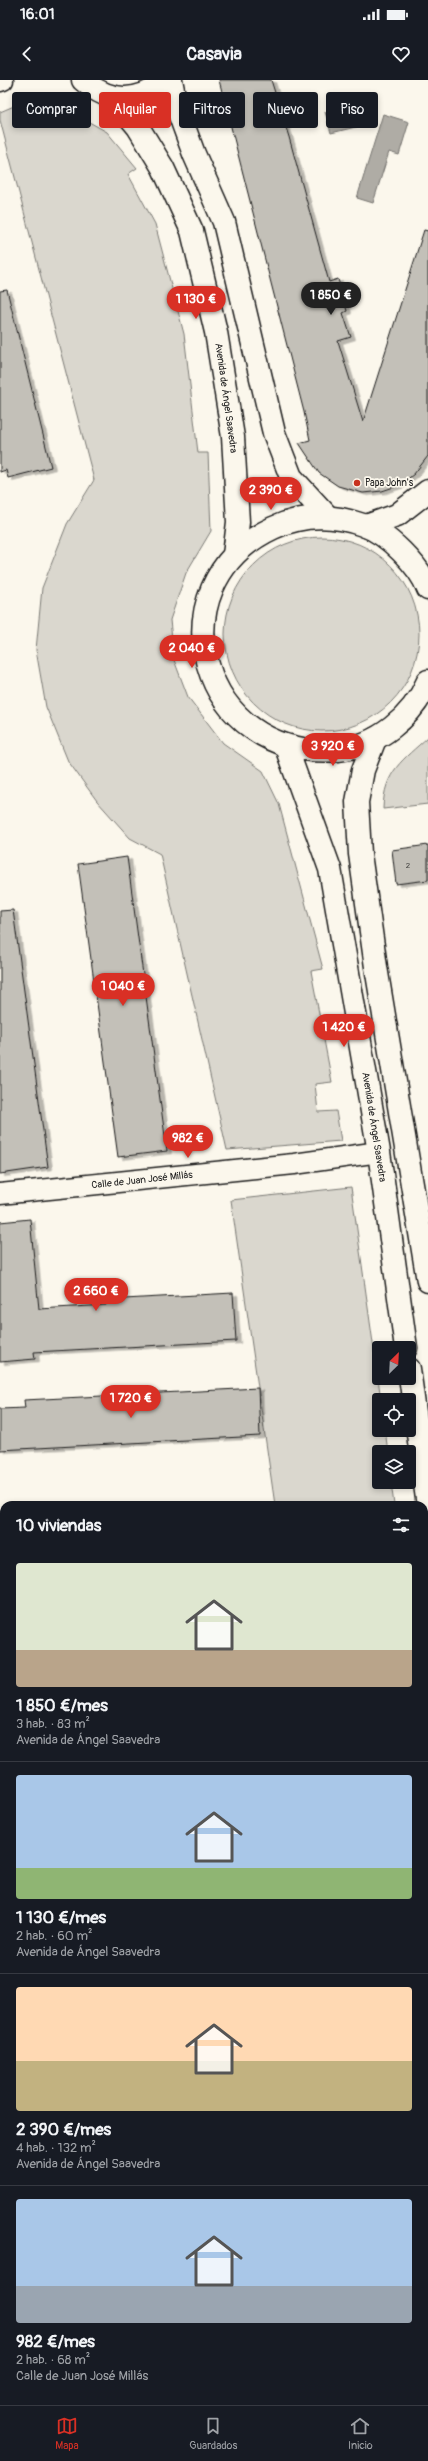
<!DOCTYPE html>
<html lang="es">
<head>
<meta charset="utf-8">
<style>
  :root { --surface:#171b24; --page:#20242c; --text:#f1f3f6; --muted:#9ea1a6; --line:#363941; --accent:#d93025 }
  body { margin:0; font-family:Pangolin,sans-serif; background:var(--page); color:var(--text); height:100vh; display:flex; flex-direction:column; font-size:15px; white-space:nowrap }
  * { box-sizing:border-box; margin:0 }
  p { font-size:13px; color:var(--muted) }
  .icon { flex:none; width:22px; height:22px; fill:none; stroke:currentColor; stroke-width:2; stroke-linecap:round; stroke-linejoin:round }
  .map { position:relative; flex:1; overflow:hidden }
  .drawer { position:absolute; left:0px; top:1421px; width:428px; height:904px; display:flex; flex-direction:column; background:var(--surface); border-radius:12px 12px 0 0; box-shadow:0 2px 6px #0003 }
  .drawer>* { flex:none }
  .guide { position:absolute; left:12px; top:12px; width:404px; height:36px; display:flex; gap:8px }
  .needle { width:26px; rotate:24deg }
  .tools { position:absolute; left:372px; top:1261px; display:grid; gap:8px }
  .tools a { display:grid; place-items:center; width:44px; height:44px; border-radius:4px; background:var(--surface); box-shadow:0 2px 6px #0003; font-size:20px }
  .price { position:absolute; translate:-50% -34px; padding:0 9px; border-radius:14px; background:var(--accent); color:#fff; font-size:13px; line-height:26px; filter:drop-shadow(0 1px 2px #0008) }
  .price::after { content:''; position:absolute; left:50%; top:24px; width:12px; height:9px; margin-left:-6px; background:inherit; clip-path:polygon(0 0,100% 0,50% 100%) }
  .price.active { background:#222; color:#fff }
  ul { padding:0; list-style:none }
  li { display:grid; align-content:center; gap:8px; height:212px; padding:0 16px }
  li+li { border-top:1px solid var(--line) }
  li span { display:grid; place-items:center; height:124px; border-radius:4px; color:#555 }
  li>.icon { margin-inline-start:auto }
  span .icon { width:72px; height:72px; fill:#fffc; stroke-width:1 }
  li b { font-size:17px }
  h2 { display:flex; justify-content:space-between; align-items:center; height:48px; padding:0 16px; font-size:17px }
  .chip { padding:0 14px; border-radius:4px; background:var(--surface); box-shadow:0 2px 6px #0003; font-size:14px; line-height:36px }
  .chip.active { background:var(--accent); color:#fff }
  .status { display:flex; justify-content:space-between; align-items:center; height:28px; padding:0 20px; background:var(--surface); direction:ltr }
  .status svg { height:11px; fill:currentColor }
  header { display:flex; justify-content:space-between; align-items:center; height:52px; padding:0 16px; background:var(--surface); font-size:18px; font-weight:700 }
  .menu { display:flex; justify-content:space-around; align-items:center; height:56px; border-top:1px solid var(--line); background:var(--surface); font-size:11px; color:var(--muted) }
  .menu a { display:grid; justify-items:center; gap:2px }
  .menu .active { color:var(--accent) }
  .map>svg:first-child { display:block }
</style>
</head>
<body>
<div class="status"><b>16:01</b><svg viewBox="0 0 49 12"><path d="M0 12V9h3v3zM5 12V6h3v6zM10 12V3h3v9zM15 12V0h3v12zM26 1h20v11H26zM47 4h2v5h-2z"/></svg></div>
<header><svg class="icon" aria-label="back" viewBox="0 0 24 24"><path d="M15 5l-7 7 7 7"/></svg>Casavia<svg class="icon" aria-label="heart" viewBox="0 0 24 24"><path d="M12 20l-8-8c-3-5 5-10 8-4 3-6 11-1 8 4z"/></svg></header>
<div class="map">
<svg width="428" height="2325" viewBox="0 0 428 2325">
  <defs>
    <filter id="shadow"><feDropShadow dx="4.5" dy="2.5" stdDeviation="0" flood-color="#0004"/></filter>
  </defs>
  <rect width="100%" height="100%" fill="#fbf7ec"/>
  <filter id="ink" filterUnits="userSpaceOnUse"><feTurbulence type="fractalNoise" baseFrequency=".025" numOctaves="2"/><feDisplacementMap in="SourceGraphic" scale="8" xChannelSelector="R" yChannelSelector="G"/><feConvolveMatrix kernelMatrix="1 2 1 2 8 2 1 2 1" color-interpolation-filters="sRGB"/></filter>
  <g filter="url(#ink)">
    <!-- green -->
    <g fill="#dad7ce" stroke="#7b7a75">
      <path d="M 51,25 L 73,33 L 107,52 L 137,88 L 128,94 L 155,144 L 184,254 L 198,373 L 208,373 L 211,451 L 186,493 L 170,540 L 174,580 L 188,617 L 223,663 L 263,691 L 279,724 L 323,889 L 311,891 L 332,1002 L 315,1004 L 318,1032 L 336,1031 L 341,1061 L 227,1070 L 160,774 L 130,758 L 97,721 L 68,681 L 46,627 L 36,570 L 42,508 L 67,444 L 94,400 L 0,40 L 0,32 L 14,26 Z"/>
      <circle cx="322" cy="554" r="97"/>
      <path d="M 428,657 L 428,724 L 383,729 C 384,691 403,680 428,657 Z"/>
      <path d="M 351,1107 L 381,1320 L 379,1350 L 385,1350 L 388,1372 L 379,1372 L 379,1402 L 391,1402 L 394,1425 L 275,1425 L 231,1120 Z"/>
      <path d="M 0,1684 L 4,1684 L 4,2321 L 389,2321 L 389,2325 L 0,2325 Z"/>
    </g>
    <!-- water -->
    <g fill="#afaca5" stroke="#74726e">
      <path d="M 358,23 L 364,45 L 331,53 L 325,32 Z"/>
      <path d="M 383,34 L 409,42 L 399,75 L 389,72 L 373,123 L 357,118 Z"/>
      <path d="M 20,2321 L 58,2321 L 61,2325 L 20,2325 Z"/>
    </g>
    <!-- building -->
    <g fill="#c3c0b8" stroke="#1c1c1c" filter="url(#shadow)">
      <path d="M 219,0 L 271,0 L 289,57 L 329,202 L 338,199 L 347,231 L 343,233 L 351,257 L 338,261 L 363,342 L 424,150 L 428,151 L 428,376 L 414,394 L 400,405 L 382,411 L 363,413 L 338,406 L 319,393 L 299,363 L 310,360 L 304,332 Z"/>
      <path d="M 7,210 L 51,387 L 8,398 L 6,390 L 0,392 L 0,211 Z"/>
      <path d="M 428,765 L 428,800 L 396,804 L 392,770 Z"/>
      <path d="M 127,777 L 167,1071 L 118,1077 L 78,784 Z"/>
      <path d="M 13,830 L 48,1087 L 0,1094 L 0,831 Z"/>
      <path d="M 30,1139 L 39,1229 L 106,1225 L 106,1220 L 233,1213 L 236,1261 L 34,1272 L 35,1279 L 0,1282 L 0,1142 Z"/>
      <path d="M 258,1308 L 260,1356 L 0,1370 L 0,1329 L 25,1328 L 24,1320 Z"/>
    </g>
    <g fill="none" stroke-linecap="round" stroke-linejoin="round">
      <defs>
        <g id="minor">
          <path d="M 0,1 L 3,0"/>
          <path d="M 0,1114 L 294,1084 L 379,1072"/>
          <path d="M 0,1649 L 4,1650"/>
        </g>
        <g id="tertiary">
          <path d="M 83,0 C 111,25 139,23 168,0"/>
          <path d="M 171,0 L 176,25 L 194,74 L 224,142 L 274,353 L 291,397 L 327,436"/>
          <path d="M 114,18 L 138,47 L 163,88 L 192,151 L 216,252 L 233,357 L 238,442 L 234,475"/>
          <path d="M 366,446 L 397,435 L 428,411"/>
          <path d="M 428,509 C 420,486 387,453 363,445 C 332,434 303,434 273,448 C 151,505 200,682 338,670 C 377,666 413,637 428,601"/>
          <path d="M 375,659 L 363,690 L 357,722 L 360,774 L 376,887 L 428,1201"/>
          <path d="M 286,667 L 330,789 L 379,1072 L 406,1268"/>
          <path d="M 409,1289 L 428,1426"/>
          <path d="M 424,1551 L 428,1539"/>
          <path d="M 424,1595 L 428,1595"/>
          <path d="M 424,1735 L 428,1736"/>
          <path d="M 418,2321 L 418,2325"/>
        </g>
      </defs>
      <!-- minor casing -->
      <use href="#minor" stroke="#1c1c1c" stroke-width="23"/>
      <!-- tertiary casing -->
      <use href="#tertiary" stroke="#1c1c1c" stroke-width="25"/>
      <!-- minor -->
      <use href="#minor" stroke="#fbf7ec" stroke-width="20"/>
      <!-- tertiary -->
      <use href="#tertiary" stroke="#fbf7ec" stroke-width="22"/>
    </g>
  </g>
  <!-- markers -->
  <circle fill="#c8321e" stroke="#fbf7ec" stroke-width="1.5" cx="357" cy="403" r="4"/>
  <g text-anchor="middle" dominant-baseline="central" stroke-width="3.5" stroke-linejoin="round" paint-order="stroke">
    <!-- number labels -->
    <g font-size="8" fill="#464543">
      <text x="408" y="785">2</text>
    </g>
    <!-- street labels -->
    <g font-size="10" fill="#1c1c1c" stroke="#fbf7ec">
      <text transform="translate(226 318) rotate(82)">Avenida de Ángel Saavedra</text>
      <text transform="translate(374 1047) rotate(81)">Avenida de Ángel Saavedra</text>
      <text transform="translate(142 1100) rotate(-6)">Calle de Juan José Millás</text>
    </g>
    <!-- poi labels -->
    <g font-size="10" fill="#1c1c1c" stroke="#fbf7ec" text-anchor="start">
      <text x="365" y="403">Papa John's</text>
    </g>
  </g>
</svg>
<div class="tools">
<a><svg class="needle" viewBox="-14 -14 28 28"><path d="M0-13l5 13h-10z" fill="#e53935"/><path d="M0 13l5-13h-10z" fill="#9ea1a6"/></svg></a>
<a><svg class="icon" aria-label="locate" viewBox="0 0 24 24"><circle cx="12" cy="12" r="6"/><path d="M12 2v4M12 18v4M2 12h4M18 12h4"/></svg></a>
<a><svg class="icon" aria-label="layers" viewBox="0 0 24 24"><path d="M12 4l9 5-9 5-9-5zM3 14l9 5 9-5"/></svg></a>
</div>
<b class="price active" style="left:331px;top:236px">1 850 €</b>
<b class="price" style="left:196px;top:240px">1 130 €</b>
<b class="price" style="left:271px;top:431px">2 390 €</b>
<b class="price" style="left:192px;top:589px">2 040 €</b>
<b class="price" style="left:333px;top:687px">3 920 €</b>
<b class="price" style="left:123px;top:927px">1 040 €</b>
<b class="price" style="left:344px;top:968px">1 420 €</b>
<b class="price" style="left:188px;top:1079px">982 €</b>
<b class="price" style="left:96px;top:1232px">2 660 €</b>
<b class="price" style="left:131px;top:1339px">1 720 €</b>
<div class="guide">
<a class="chip">Comprar</a>
<a class="chip active">Alquilar</a>
<a class="chip">Filtros</a>
<a class="chip">Nuevo</a>
<a class="chip">Piso</a>
</div>
<section class="drawer">
<h2>10 viviendas<svg class="icon" aria-label="filters" viewBox="0 0 24 24"><path d="M4 7h16M4 17h16"/><circle cx="9" cy="7" r="2"/><circle cx="15" cy="17" r="2"/></svg></h2>
<ul>
<li><span style="background:linear-gradient(#dfe7d0 70%,#b9a48a 0)"><svg class="icon" aria-label="home" viewBox="0 0 24 24"><path d="M3 11l9-7 9 7M6 9v11h12V9"/></svg></span><div><b>1 850 €/mes</b><p>3 hab. · 83 m²</p><p>Avenida de Ángel Saavedra</p></div></li>
<li><span style="background:linear-gradient(#a9c7e8 75%,#8fb573 0)"><svg class="icon" aria-label="home" viewBox="0 0 24 24"><path d="M3 11l9-7 9 7M6 9v11h12V9"/></svg></span><div><b>1 130 €/mes</b><p>2 hab. · 60 m²</p><p>Avenida de Ángel Saavedra</p></div></li>
<li><span style="background:linear-gradient(#ffd9b3 60%,#c2b280 0)"><svg class="icon" aria-label="home" viewBox="0 0 24 24"><path d="M3 11l9-7 9 7M6 9v11h12V9"/></svg></span><div><b>2 390 €/mes</b><p>4 hab. · 132 m²</p><p>Avenida de Ángel Saavedra</p></div></li>
<li><span style="background:linear-gradient(#a9c7e8 70%,#9aa5b1 0)"><svg class="icon" aria-label="home" viewBox="0 0 24 24"><path d="M3 11l9-7 9 7M6 9v11h12V9"/></svg></span><div><b>982 €/mes</b><p>2 hab. · 68 m²</p><p>Calle de Juan José Millás</p></div></li>
</ul>
</section>
</div>
<nav class="menu">
<a class="active"><svg class="icon" aria-label="map" viewBox="0 0 24 24"><path d="M3 6l6-2 6 2 6-2v14l-6 2-6-2-6 2zM9 4v14M15 6v14"/></svg>Mapa</a>
<a><svg class="icon" aria-label="saved" viewBox="0 0 24 24"><path d="M7 4h10v16l-5-4-5 4z"/></svg>Guardados</a>
<a><svg class="icon" aria-label="home" viewBox="0 0 24 24"><path d="M3 11l9-7 9 7M6 9v11h12V9"/></svg>Inicio</a>
</nav>
</body>
</html>
